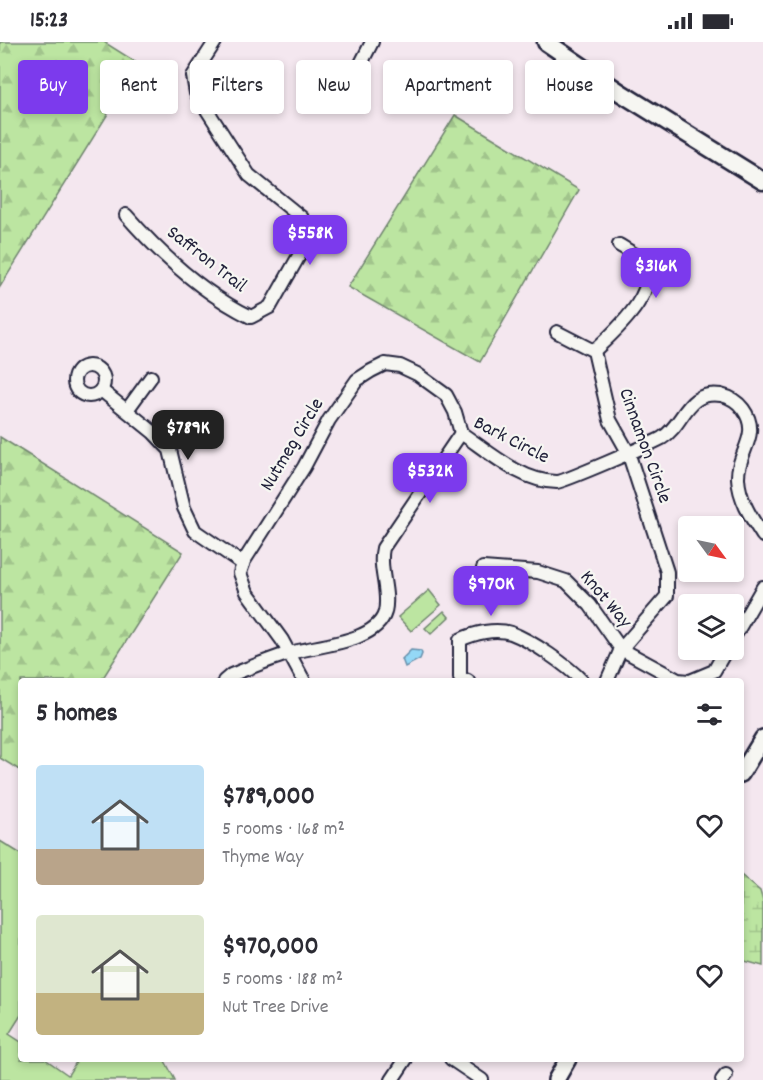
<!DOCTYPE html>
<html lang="en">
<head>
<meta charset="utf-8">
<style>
  :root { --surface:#fff; --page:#f2f2f3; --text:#2b2b33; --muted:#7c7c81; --accent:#7c3aed }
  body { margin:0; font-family:Dekko,sans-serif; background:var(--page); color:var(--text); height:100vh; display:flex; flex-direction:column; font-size:22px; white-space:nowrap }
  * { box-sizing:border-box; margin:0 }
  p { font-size:20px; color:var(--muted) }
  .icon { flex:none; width:33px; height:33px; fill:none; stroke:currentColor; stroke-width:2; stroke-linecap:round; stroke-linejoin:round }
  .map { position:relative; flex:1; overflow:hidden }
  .panel { position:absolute; left:18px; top:636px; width:726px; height:384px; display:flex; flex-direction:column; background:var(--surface); border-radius:6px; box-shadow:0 3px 9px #0003 }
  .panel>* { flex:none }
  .guide { position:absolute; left:18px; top:18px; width:728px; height:54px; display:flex; gap:12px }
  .needle { width:39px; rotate:123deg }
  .buttons { position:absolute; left:678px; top:474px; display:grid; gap:12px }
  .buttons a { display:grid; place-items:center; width:66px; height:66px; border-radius:6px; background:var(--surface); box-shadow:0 3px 9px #0003; font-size:30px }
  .price { position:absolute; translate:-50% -51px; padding:0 14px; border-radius:12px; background:var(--accent); color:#fff; font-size:20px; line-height:39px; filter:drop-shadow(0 2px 3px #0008) }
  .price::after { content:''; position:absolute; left:50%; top:36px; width:18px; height:14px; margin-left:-9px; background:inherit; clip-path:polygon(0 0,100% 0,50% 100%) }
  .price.selected { background:#222; color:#fff }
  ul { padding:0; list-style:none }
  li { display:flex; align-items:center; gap:18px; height:150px; padding:0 18px }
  li span { display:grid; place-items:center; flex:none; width:168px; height:120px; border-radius:6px; color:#555 }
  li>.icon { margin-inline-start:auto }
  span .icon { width:72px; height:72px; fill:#fffc; stroke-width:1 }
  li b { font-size:26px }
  h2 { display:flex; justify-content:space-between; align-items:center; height:72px; padding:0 18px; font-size:26px }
  .tag { padding:0 21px; border-radius:6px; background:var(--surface); box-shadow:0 3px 9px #0003; font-size:21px; line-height:54px }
  .tag.selected { background:var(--accent); color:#fff }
  .status { display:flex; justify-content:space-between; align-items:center; height:42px; padding:0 30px; background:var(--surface); direction:ltr }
  .status svg { height:16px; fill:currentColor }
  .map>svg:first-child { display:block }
</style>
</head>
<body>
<div class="status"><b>15:23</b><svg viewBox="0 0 49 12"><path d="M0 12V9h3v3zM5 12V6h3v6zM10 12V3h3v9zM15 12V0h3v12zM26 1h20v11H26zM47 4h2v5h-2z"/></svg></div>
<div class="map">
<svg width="763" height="1038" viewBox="0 0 763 1038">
  <defs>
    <pattern id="forest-firs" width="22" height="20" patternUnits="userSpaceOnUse" patternTransform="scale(1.5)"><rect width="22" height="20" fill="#bce5a1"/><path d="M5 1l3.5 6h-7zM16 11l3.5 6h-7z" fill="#a1c48c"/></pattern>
    <pattern id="wetland-marsh" width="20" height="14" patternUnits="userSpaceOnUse" patternTransform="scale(1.5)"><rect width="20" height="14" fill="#bce5a1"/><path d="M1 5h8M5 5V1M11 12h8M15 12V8" fill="none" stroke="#a1c48c"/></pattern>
    <pattern id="water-ripples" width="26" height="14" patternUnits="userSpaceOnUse" patternTransform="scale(1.5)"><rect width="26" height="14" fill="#94d8f6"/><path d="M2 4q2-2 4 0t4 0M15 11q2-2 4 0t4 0" fill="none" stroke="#7fb9d4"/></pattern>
  </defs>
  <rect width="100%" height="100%" fill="#f4e7ef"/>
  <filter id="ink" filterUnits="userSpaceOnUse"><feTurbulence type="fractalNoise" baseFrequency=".0167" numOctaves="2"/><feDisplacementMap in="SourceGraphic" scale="12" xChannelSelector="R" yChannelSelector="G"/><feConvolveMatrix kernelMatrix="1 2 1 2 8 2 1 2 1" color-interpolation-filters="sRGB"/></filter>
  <g filter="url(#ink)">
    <!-- green -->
    <g fill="#bce5a1" stroke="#6f846e" stroke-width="1.5">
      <path d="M 429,548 L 441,563 L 411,589 L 398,575 Z"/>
      <path d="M 444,569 L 449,575 L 431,592 L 425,586 Z"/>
      <path d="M 0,799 L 21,812 L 21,973 L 9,992 L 21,1000 L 21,1017 L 45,1017 L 68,1033 L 78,1017 L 164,1017 L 175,1038 L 0,1038 Z"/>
    </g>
    <!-- forest -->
    <g fill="url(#forest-firs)" stroke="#6f846e" stroke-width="1.5">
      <path d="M 0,0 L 104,0 L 139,22 L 0,245 Z"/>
      <path d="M 455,73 L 579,148 L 480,320 L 348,245 Z"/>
      <path d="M 0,395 L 183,510 L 101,639 L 21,639 L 21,729 L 0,716 Z"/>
    </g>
    <!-- wetland -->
    <path fill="url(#wetland-marsh)" stroke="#6f846e" stroke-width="1.5" d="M 741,833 L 760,849 L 763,859 L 763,924 L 741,918 Z"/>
    <!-- water -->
    <path fill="url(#water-ripples)" stroke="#668fab" stroke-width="1.5" d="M 411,608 L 421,609 L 422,612 L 420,617 L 405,625 L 402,617 Z"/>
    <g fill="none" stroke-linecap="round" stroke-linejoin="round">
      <defs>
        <g id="minor">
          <path d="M 351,41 L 372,0"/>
          <path d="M 126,173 C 161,213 202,251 251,275 L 270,265 L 309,196 L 302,176 L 249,133 L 196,51 L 193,34 L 215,0"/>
          <path d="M 557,290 L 594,309 L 610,378 L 628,410 L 667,530 L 667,554 L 621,607 L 607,639"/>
          <path d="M 594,309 C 612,292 669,243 639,216 C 634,211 625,207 619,203"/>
          <circle cx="89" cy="339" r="15"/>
          <path d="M 101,348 L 153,390 L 170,408 L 184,466 L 195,489 L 243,522"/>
          <path d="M 127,368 L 151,335"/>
          <path d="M 483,526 L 538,530 L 566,539 L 590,563 L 621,607 L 678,638 L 689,639"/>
          <path d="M 734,595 L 763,545"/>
          <path d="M 224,639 L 231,633 C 249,626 268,618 287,612 C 313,603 376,602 385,570 C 390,549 378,527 383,506 L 461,391 C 489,410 522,440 557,440 C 563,440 651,402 662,396 C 685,382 685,348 721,353 C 730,355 738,360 743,367 C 762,393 737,410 738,436 C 739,458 752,477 763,494"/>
          <path d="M 304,639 L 282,598 L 247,550 L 240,531 L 244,519 L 304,425 L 329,378 L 357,338 L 371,329 L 385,322 L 400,324 L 417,332 L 446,353 L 455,370 L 461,391"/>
          <path d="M 468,639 L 460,636 L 460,598 C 474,591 495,586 511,591 C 532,599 567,623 582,639"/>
          <path d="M 690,639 L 714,629 L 726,608"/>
          <path d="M 451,1017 L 482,1038"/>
          <path d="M 392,1038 L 406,1017"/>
          <path d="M 722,1038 L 726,1033"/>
        </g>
        <g id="tertiary">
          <path d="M 741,732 L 763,696"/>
          <path d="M 556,1038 L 568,1017"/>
        </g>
        <path id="secondary" d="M 546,0 L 621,51 L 763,139"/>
      </defs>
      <!-- minor casing -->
      <use href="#minor" stroke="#22223b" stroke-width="16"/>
      <!-- tertiary casing -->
      <use href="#tertiary" stroke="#22223b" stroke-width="20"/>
      <!-- secondary casing -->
      <use href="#secondary" stroke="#22223b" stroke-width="21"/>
      <!-- minor -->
      <use href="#minor" stroke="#f6f6f2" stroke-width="12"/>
      <!-- tertiary -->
      <use href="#tertiary" stroke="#f6f6f2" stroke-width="15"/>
      <!-- secondary -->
      <use href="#secondary" stroke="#f6f6f2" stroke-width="16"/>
    </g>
  </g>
  <g text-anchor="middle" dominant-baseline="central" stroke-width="4.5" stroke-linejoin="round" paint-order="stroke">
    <!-- street labels -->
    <g font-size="20" fill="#22223b" stroke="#f6f6f2">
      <text transform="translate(206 218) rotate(38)">Saffron Trail</text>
      <text transform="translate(511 399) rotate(27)">Bark Circle</text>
      <text transform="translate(293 403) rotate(-59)">Nutmeg Circle</text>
      <text transform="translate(644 404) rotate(70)">Cinnamon Circle</text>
      <text transform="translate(605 558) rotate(50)">Knot Way</text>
    </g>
  </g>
</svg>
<div class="buttons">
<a><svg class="needle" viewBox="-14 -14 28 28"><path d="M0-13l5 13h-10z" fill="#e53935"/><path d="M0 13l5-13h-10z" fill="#7c7c81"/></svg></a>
<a><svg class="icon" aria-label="layers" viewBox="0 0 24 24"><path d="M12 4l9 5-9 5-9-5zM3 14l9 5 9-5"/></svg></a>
</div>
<b class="price" style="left:310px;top:224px">$558K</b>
<b class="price" style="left:656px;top:257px">$316K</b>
<b class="price selected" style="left:188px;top:419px">$789K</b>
<b class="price" style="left:430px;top:462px">$532K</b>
<b class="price" style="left:491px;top:575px">$970K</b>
<div class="guide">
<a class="tag selected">Buy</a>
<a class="tag">Rent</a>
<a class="tag">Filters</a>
<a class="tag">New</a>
<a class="tag">Apartment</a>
<a class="tag">House</a>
</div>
<section class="panel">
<h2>5 homes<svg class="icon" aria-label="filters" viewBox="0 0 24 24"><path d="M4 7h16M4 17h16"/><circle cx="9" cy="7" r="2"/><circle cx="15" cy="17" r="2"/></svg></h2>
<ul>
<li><span style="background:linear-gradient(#bfe0f5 70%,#b9a48a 0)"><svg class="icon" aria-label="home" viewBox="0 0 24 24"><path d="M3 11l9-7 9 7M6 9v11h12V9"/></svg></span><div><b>$789,000</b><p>5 rooms · 168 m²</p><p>Thyme Way</p></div><svg class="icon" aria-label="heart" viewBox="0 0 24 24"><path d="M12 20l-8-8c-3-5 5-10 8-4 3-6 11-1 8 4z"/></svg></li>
<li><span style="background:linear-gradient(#dfe7d0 65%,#c2b280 0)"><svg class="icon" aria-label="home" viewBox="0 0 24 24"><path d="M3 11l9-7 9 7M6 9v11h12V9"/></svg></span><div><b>$970,000</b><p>5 rooms · 188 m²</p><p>Nut Tree Drive</p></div><svg class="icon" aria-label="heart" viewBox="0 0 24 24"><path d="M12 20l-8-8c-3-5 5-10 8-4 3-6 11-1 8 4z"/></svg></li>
</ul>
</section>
</div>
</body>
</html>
